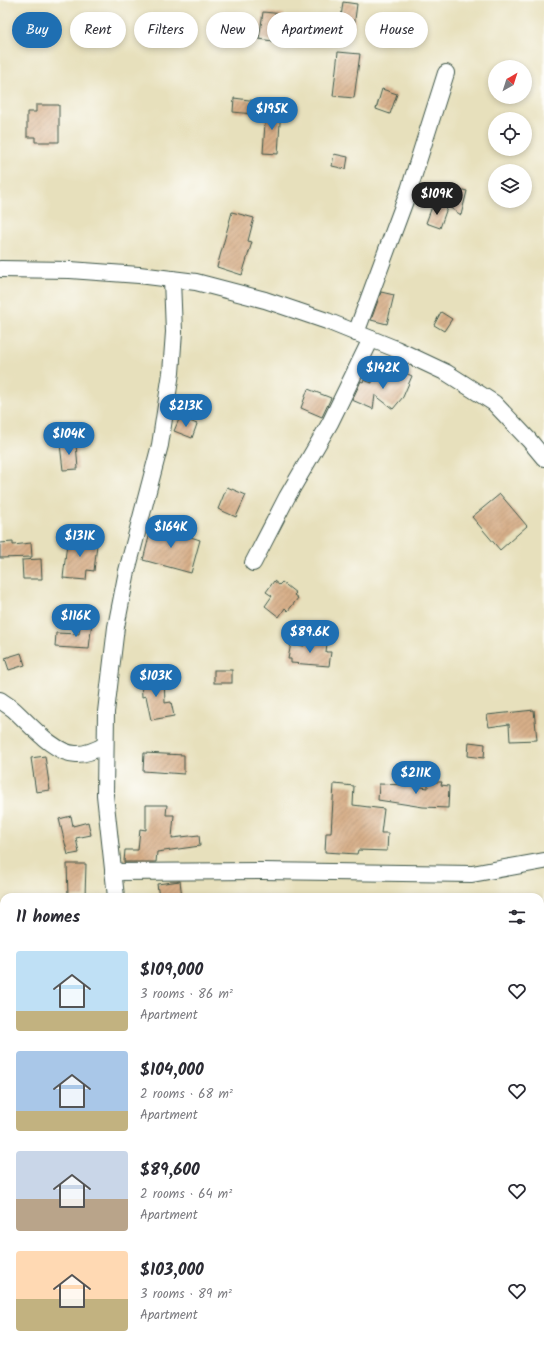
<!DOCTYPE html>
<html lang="en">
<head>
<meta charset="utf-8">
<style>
  :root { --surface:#fff; --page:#f7f7f7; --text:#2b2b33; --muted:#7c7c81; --accent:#1f6fb2 }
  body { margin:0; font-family:Kalam,sans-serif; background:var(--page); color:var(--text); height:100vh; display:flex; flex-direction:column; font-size:15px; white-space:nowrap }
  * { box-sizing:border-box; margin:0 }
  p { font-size:13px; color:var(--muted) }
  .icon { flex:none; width:22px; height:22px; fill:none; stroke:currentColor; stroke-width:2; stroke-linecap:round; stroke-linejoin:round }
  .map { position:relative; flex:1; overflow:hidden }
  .details { position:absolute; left:0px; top:893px; width:544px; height:456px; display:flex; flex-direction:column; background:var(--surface); border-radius:12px 12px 0 0; box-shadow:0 2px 6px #0003 }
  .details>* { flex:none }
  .top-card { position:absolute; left:12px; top:12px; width:520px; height:36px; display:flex; gap:8px }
  .needle { width:26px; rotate:39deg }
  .tools { position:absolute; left:488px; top:60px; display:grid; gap:8px }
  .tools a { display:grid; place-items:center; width:44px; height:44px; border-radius:50%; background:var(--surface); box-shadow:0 2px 6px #0003; font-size:20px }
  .price { position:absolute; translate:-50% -34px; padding:0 9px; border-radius:14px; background:var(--accent); color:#fff; font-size:13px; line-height:26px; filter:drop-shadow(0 1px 2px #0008) }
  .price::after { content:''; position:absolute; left:50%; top:24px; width:12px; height:9px; margin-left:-6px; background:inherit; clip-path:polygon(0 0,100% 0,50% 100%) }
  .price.active { background:#222; color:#fff }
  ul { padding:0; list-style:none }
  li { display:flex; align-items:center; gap:12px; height:100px; padding:0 16px }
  li span { display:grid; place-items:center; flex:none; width:112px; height:80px; border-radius:4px; color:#555 }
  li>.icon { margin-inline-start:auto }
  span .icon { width:48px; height:48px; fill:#fffc; stroke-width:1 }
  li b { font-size:17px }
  h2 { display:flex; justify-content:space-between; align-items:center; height:48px; padding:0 16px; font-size:17px }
  .pill { padding:0 14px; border-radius:18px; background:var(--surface); box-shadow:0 2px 6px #0003; font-size:14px; line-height:36px }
  .pill.active { background:var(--accent); color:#fff }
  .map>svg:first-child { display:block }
</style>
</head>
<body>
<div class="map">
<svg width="544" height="1349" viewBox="0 0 544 1349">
  <defs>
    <pattern id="building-hatch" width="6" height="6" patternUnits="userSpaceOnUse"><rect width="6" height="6" fill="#d7af89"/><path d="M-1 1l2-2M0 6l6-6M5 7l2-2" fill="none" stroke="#ae9071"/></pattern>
  </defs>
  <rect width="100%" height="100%" fill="#fdfcf7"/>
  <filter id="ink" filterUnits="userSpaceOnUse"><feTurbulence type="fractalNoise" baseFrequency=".025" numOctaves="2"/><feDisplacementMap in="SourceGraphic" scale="8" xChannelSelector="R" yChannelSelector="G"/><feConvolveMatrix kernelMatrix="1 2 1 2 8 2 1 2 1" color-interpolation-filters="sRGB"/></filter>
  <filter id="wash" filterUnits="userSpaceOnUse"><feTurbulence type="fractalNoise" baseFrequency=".012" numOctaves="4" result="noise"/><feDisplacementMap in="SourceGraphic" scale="16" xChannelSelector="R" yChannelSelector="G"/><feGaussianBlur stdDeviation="0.9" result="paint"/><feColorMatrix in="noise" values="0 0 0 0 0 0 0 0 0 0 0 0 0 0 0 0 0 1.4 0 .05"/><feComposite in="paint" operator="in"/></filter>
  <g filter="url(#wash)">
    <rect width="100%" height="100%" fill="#e7e0bc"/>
    <g id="blocks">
      <!-- building -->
      <g fill="url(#building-hatch)">
        <path d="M 343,2 L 357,4 L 354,27 L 340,25 Z"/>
        <path d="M 263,12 L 284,14 L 279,42 L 259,39 Z"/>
        <path d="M 338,52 L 360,54 L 354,98 L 333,96 Z"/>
        <path d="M 382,89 L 397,94 L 390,114 L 376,109 Z"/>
        <path d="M 234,98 L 264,102 L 263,115 L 233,112 Z"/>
        <path d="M 36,105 L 59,105 L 59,142 L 35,142 L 35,137 L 27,137 L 27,112 L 36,112 Z"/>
        <path d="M 281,107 L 278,154 L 263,153 L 266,108 Z"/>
        <path d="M 334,154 L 348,157 L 346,169 L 332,166 Z"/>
        <path d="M 451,187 L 467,191 L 461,215 L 446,205 Z"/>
        <path d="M 433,204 L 447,208 L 440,228 L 426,223 Z"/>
        <path d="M 232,212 L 254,218 L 248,241 L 252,242 L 242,275 L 217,267 Z"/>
        <path d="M 381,292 L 394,295 L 387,324 L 371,320 Z"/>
        <path d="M 441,312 L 452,319 L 444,331 L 434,325 Z"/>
        <path d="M 399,370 L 412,376 L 403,397 L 393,409 L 375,395 L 373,409 L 352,400 L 361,381 L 363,382 L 364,380 L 372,383 L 373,375 L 397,377 Z"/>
        <path d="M 308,389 L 331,398 L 322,417 L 301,408 Z"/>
        <path d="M 180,417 L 197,424 L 192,438 L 174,431 Z"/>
        <path d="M 76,443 L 78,469 L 63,470 L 60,444 Z"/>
        <path d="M 227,487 L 246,495 L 236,517 L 218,509 Z"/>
        <path d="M 500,494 L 527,526 L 500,550 L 472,517 Z"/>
        <path d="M 152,525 L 175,531 L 175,532 L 200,540 L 191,573 L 143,560 Z"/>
        <path d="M 98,536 L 94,571 L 87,570 L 86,580 L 63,578 L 67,543 L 77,544 L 76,540 Z"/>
        <path d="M 13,542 L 13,545 L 31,543 L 32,557 L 0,558 L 0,543 Z"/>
        <path d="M 41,559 L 42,579 L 23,579 L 22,560 Z"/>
        <path d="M 274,581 L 279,585 L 282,582 L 296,593 L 294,595 L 298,598 L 288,611 L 285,608 L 279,617 L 265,606 L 272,596 L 266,592 Z"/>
        <path d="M 92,621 L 89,649 L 55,647 L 56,633 L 79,634 L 80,624 Z"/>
        <path d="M 305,641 L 327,643 L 326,652 L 331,652 L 329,666 L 291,663 L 291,659 L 288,659 L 291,643 L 304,646 Z"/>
        <path d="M 21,653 L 25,665 L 9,670 L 5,658 Z"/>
        <rect x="214" y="670" width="18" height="13"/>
        <path d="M 164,677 L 165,703 L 171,702 L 174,716 L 151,720 L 146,696 L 142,697 L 141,678 Z"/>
        <path d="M 534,710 L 537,740 L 510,741 L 509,724 L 489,727 L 487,715 Z"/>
        <path d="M 469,742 L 485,744 L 484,758 L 468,756 Z"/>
        <path d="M 144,753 L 184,755 L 184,774 L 143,771 Z"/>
        <path d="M 45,756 L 50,790 L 36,792 L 31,758 Z"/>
        <path d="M 428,782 L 442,782 L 441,785 L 449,786 L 448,808 L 423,807 L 378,800 L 379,784 L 408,785 L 428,788 Z"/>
        <path d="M 334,784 L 354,786 L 353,805 L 384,809 L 381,833 L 388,833 L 387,851 L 358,850 L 357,854 L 325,852 L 326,833 L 331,833 Z"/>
        <path d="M 146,805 L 167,805 L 166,815 L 174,815 L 172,838 L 199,835 L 200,846 L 157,852 L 156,862 L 124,862 L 125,850 L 138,850 L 140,829 L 146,830 Z"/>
        <path d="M 71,816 L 73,826 L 88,822 L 91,835 L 76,838 L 79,853 L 68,855 L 59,819 Z"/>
        <path d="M 67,864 L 86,864 L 85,897 L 68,897 Z"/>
        <path d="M 180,881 L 182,897 L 159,897 L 157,884 Z"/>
      </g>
    </g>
  </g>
  <g filter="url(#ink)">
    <use href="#blocks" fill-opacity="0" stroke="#3d5548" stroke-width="1"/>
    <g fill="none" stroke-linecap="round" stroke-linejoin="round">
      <defs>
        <g id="street">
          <path d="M 0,269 L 70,270 L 139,275 L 196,282 L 265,300 L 327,321 L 396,349 L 447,373 L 494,403 L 529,440 L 544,458"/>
          <path d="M 356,333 L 409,190 L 446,73"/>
          <path d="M 253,563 L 287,497 L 330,423 L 371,339"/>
          <path d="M 0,700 C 4,703 9,706 13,709 C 28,722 55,755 77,754 C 87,754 96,750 105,745"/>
          <path d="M 113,872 L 262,871 L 472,874 L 544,861"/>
          <path d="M 116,897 L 105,795 L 106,712 L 116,627 L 127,571 L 160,445 L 171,373 L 174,332 L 172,279"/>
          <path d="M 0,1162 L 4,1164"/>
          <path d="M 540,1312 L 544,1313"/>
          <path d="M 98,1349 L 101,1345"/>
        </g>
      </defs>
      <!-- street casing -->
      <use href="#street" stroke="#3d5548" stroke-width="18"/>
      <!-- street -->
      <use href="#street" stroke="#fff" stroke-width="16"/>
    </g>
  </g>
</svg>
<div class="tools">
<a><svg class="needle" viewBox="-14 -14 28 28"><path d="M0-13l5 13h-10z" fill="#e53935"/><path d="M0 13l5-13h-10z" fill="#7c7c81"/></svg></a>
<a><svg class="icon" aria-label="locate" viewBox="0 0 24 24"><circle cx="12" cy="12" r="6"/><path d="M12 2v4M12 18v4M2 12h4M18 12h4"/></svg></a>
<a><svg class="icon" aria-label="layers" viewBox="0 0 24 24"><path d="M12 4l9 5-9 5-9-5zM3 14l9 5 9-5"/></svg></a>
</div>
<b class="price" style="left:272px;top:131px">$195K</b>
<b class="price active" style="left:437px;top:216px">$109K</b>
<b class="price" style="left:383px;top:390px">$142K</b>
<b class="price" style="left:186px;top:428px">$213K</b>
<b class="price" style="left:69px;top:456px">$104K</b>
<b class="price" style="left:171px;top:549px">$164K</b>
<b class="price" style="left:80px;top:558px">$131K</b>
<b class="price" style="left:76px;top:638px">$116K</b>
<b class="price" style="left:310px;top:654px">$89.6K</b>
<b class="price" style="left:156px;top:698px">$103K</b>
<b class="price" style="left:416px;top:795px">$211K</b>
<div class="top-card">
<a class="pill active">Buy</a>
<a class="pill">Rent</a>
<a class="pill">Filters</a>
<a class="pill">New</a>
<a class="pill">Apartment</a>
<a class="pill">House</a>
</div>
<section class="details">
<h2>11 homes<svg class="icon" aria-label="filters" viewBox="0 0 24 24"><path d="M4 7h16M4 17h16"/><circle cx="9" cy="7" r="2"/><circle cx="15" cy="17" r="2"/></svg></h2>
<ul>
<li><span style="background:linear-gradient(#bfe0f5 75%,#c2b280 0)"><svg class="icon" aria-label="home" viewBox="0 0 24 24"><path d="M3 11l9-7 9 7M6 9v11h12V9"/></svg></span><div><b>$109,000</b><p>3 rooms · 86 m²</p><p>Apartment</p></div><svg class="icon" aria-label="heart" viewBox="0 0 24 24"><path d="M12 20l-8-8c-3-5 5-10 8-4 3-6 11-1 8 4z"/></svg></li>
<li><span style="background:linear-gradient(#a9c7e8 75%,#c2b280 0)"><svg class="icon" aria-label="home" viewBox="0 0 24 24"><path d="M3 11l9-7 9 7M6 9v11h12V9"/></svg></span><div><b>$104,000</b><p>2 rooms · 68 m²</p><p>Apartment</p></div><svg class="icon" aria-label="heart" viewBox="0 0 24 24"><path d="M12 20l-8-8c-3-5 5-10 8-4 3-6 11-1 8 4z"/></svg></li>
<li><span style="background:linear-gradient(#c9d6e8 60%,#b9a48a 0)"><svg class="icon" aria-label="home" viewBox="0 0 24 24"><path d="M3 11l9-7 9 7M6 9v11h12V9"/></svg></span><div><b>$89,600</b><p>2 rooms · 64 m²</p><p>Apartment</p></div><svg class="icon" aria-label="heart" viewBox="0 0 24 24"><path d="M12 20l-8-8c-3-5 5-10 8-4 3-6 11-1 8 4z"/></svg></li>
<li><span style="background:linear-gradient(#ffd9b3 60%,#c2b280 0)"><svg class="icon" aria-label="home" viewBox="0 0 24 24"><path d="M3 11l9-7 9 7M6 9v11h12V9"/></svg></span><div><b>$103,000</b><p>3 rooms · 89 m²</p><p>Apartment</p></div><svg class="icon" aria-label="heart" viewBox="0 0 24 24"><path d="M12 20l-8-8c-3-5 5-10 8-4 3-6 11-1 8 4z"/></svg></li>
</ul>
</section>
</div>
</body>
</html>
